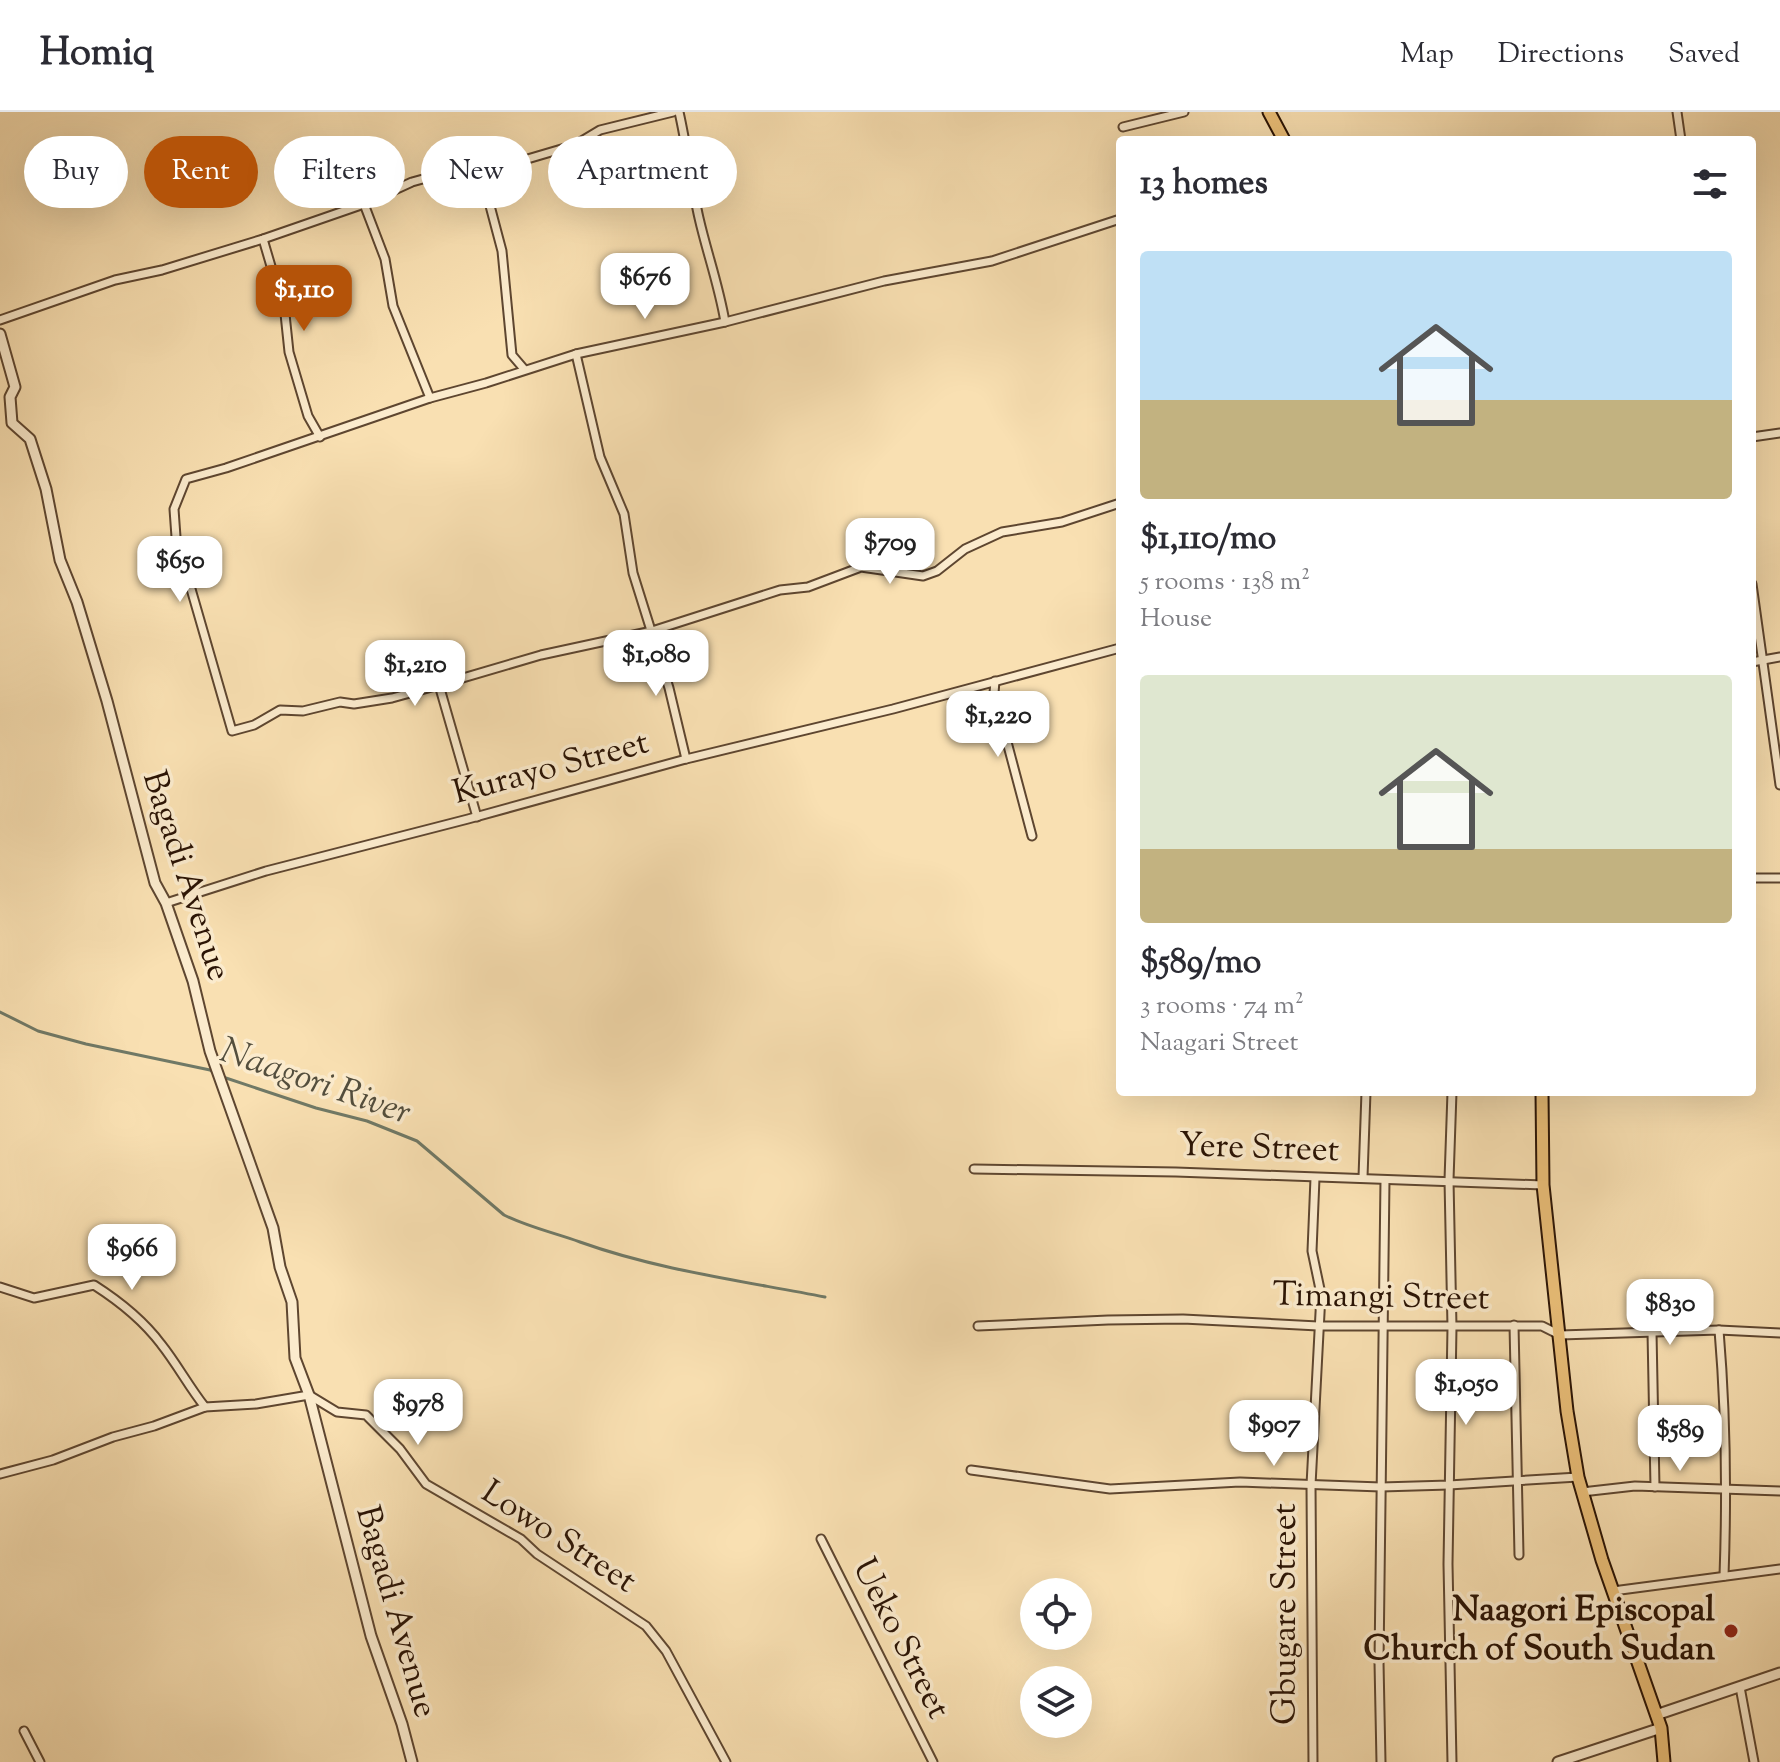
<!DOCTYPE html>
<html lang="en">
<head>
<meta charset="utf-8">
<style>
  :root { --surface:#fff; --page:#f7f7f7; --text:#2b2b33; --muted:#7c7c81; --line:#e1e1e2; --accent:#b45309 }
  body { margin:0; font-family:"Sorts Mill Goudy",serif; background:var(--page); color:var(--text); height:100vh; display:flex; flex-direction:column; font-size:30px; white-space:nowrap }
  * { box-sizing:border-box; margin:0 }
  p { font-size:26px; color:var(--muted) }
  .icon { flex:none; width:44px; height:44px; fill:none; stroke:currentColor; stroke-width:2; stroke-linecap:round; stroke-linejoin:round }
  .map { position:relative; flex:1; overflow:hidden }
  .panel { position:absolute; left:1116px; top:24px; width:640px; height:960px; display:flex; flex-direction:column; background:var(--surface); border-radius:8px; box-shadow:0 8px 32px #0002 }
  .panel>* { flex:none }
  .hud { position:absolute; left:24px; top:24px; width:760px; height:72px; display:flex; gap:16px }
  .controls { position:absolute; left:1020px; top:1466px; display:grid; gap:16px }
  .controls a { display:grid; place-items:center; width:72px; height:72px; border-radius:50%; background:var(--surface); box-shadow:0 8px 32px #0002; font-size:40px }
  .price { position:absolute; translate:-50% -68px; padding:0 18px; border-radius:16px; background:#fff; color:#222; font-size:26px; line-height:52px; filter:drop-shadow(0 2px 4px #0008) }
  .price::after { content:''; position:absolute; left:50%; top:48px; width:24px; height:18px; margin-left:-12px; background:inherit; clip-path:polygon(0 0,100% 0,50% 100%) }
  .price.active { background:var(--accent); color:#fff }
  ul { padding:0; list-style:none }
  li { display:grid; align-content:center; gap:16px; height:424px; padding:0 24px }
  li span { display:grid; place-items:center; height:248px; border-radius:8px; color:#555 }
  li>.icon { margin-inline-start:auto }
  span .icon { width:144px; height:144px; fill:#fffc; stroke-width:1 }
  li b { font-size:34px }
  h2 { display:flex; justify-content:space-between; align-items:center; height:96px; padding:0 24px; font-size:34px }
  .tag { padding:0 28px; border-radius:36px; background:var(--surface); box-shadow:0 8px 32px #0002; font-size:28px; line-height:72px }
  .tag.active { background:var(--accent); color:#fff }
  header { display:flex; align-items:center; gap:48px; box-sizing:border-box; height:112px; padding:0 40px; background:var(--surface); border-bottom:2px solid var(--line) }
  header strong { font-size:38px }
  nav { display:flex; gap:44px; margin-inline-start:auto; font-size:28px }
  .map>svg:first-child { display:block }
</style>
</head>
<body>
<header>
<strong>Homiq</strong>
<nav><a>Map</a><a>Directions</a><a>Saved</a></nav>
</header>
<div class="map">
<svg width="1780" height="1650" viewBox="0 0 1780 1650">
  <rect width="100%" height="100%" fill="#f9e0b2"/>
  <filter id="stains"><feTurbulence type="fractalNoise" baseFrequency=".0025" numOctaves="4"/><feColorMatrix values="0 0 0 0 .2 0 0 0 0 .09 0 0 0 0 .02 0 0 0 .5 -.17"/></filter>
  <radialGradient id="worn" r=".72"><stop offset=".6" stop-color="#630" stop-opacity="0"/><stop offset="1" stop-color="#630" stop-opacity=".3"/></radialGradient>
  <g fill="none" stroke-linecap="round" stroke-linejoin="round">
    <!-- stream -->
    <g stroke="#707966" stroke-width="3">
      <path d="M 0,900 L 38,919 L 86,932 L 210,958 L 216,962"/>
      <path d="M 223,965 L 316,996 L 367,1009 L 417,1029 L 504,1103 C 528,1115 555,1121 580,1130 C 658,1158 743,1169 825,1185"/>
    </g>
    <defs>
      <g id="minor">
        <path d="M 679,0 C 687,35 691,71 699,106 C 707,141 719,174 725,210"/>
        <path d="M 1677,0 L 1681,28"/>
        <path d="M 1123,15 L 1184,0"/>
        <path d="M 480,56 L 502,139 L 512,243 L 524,257"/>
        <path d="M 364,92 L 385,147 L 393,194 L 430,286"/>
        <path d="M 263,127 L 285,202 L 289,240 L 308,304 L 320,325"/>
        <path d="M 0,208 L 115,168 L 162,158 L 263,127 L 364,92 L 412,70 L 470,54 L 480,56 L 524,48 L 575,33 L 600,18 L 673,0"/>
        <path d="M 576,242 L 600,345 L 624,402 L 633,461 L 669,576 L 686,647"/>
        <path d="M 1752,325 L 1780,321"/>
        <path d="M 1752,472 L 1780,673"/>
        <path d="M 1752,550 L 1780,545"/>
        <path d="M 995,569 L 994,581 L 1032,724"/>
        <path d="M 439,573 L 392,586 L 354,592 L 340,590 L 303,599 L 280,598 L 254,613 L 232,619 L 176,425 L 174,397 L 186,367 L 226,356 L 430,286 L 486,271 L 576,242 L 725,210 L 884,169 L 992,149 L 1120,107"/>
        <path d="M 477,705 L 439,573 L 541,543 L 652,519 L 780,478 L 808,475 L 861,455 L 923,464 L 937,459 L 965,437 L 1002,420 L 1062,410 L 1120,391"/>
        <path d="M 1752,766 L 1780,766"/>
        <path d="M 166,791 L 266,759 L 468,707 L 686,647 L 893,597 L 1120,536"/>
        <path d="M 974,1057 L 1176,1060 L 1543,1073"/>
        <path d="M 1363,1065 L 1366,980"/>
        <path d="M 0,1175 L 34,1186 L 94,1173 C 119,1189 143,1208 161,1232 C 177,1252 189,1275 205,1295"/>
        <path d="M 1514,1213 L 1519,1443"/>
        <path d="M 978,1214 L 1108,1208 L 1183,1207 L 1318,1214 L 1542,1214 L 1560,1223 L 1719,1218 L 1780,1221"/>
        <path d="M 1719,1218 C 1726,1301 1727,1381 1724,1464"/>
        <path d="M 1652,1220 L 1655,1375"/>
        <path d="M 971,1358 L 1110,1377 L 1240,1370 L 1381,1375 L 1449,1373 L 1578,1365"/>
        <path d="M 0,1362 L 53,1348 L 113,1325 L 154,1314 L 205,1295 L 256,1292 L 309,1283 L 337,1300 L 366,1303 L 400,1337 L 426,1372 L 521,1427 L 537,1442 L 646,1514 L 666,1539 L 726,1650"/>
        <path d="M 1582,1380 L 1635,1374 L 1780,1379"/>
        <path d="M 821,1427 L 933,1650"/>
        <path d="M 1613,1479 L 1780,1457"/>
        <path d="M 1740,1575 L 1754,1650"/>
        <path d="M 24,1619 L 40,1650"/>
        <path d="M 1313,1650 L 1311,1373 L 1321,1182 L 1312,1139 L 1315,1066"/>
        <path d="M 1381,1650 L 1379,1550 L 1385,1068"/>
        <path d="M 1452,1650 L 1448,1452 L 1452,1215 L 1449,1068 L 1452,980"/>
      </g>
      <g id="tertiary">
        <path d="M 0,222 L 15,275 L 10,285 L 12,311 L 30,327 L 46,377 L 60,448 L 77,490 L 107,589 L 155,771 L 166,791 L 193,869 L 210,939 L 273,1116 L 280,1155 L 292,1190 L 295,1246 L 309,1283 L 371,1524 L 402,1612 L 412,1650"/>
        <path d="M 1656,1603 L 1780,1561"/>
        <path d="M 1558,1650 L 1661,1616"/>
      </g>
      <g id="primary">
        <path d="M 1269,0 L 1284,28"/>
        <path d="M 1542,980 L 1543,1073 L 1567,1299 L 1578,1365 L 1602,1448 L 1661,1616 L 1664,1650"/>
      </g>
    </defs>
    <!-- minor casing -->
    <use href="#minor" stroke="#5e4630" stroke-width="11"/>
    <!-- tertiary casing -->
    <use href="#tertiary" stroke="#5e4630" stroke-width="13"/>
    <!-- primary casing -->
    <use href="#primary" stroke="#2a1304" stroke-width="15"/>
    <!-- minor -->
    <use href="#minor" stroke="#fbebcd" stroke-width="7"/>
    <!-- tertiary -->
    <use href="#tertiary" stroke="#fbebcd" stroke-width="9"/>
    <!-- primary -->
    <use href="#primary" stroke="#ecc079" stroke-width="11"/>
  </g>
  <!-- markers -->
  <circle fill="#8f2418" stroke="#fbebcd" stroke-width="3" cx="1731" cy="1519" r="8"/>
  <g text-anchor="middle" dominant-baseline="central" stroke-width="7" stroke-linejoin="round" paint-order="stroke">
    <!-- street labels -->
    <g font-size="34" fill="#2a1304" stroke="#fbebcd">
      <text transform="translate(551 657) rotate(-15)">Kurayo Street</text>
      <text transform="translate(185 764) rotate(72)">Bagadi Avenue</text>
      <text transform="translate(1259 1037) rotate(2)">Yere Street</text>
      <text transform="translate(1381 1186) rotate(1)">Timangi Street</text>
      <text transform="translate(558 1426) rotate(33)">Lowo Street</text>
      <text transform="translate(395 1500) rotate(74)">Bagadi Avenue</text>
      <text transform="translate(1286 1502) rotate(-90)">Gbugare Street</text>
      <text transform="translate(900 1527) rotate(63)">Ueko Street</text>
    </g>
    <!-- poi labels -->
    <g font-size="34" font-weight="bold" fill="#2a1304" stroke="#fbebcd" text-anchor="end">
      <text x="1715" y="1499">Naagori Episcopal<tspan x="1715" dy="39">Church of South Sudan</tspan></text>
    </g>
    <!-- water labels -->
    <g font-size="36" font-style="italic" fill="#534e3d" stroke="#fbebcd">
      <text transform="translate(315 971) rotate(19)">Naagori River</text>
    </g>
  </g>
  <rect width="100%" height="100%" filter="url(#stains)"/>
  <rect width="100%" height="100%" fill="url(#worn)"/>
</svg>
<div class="controls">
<a><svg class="icon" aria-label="locate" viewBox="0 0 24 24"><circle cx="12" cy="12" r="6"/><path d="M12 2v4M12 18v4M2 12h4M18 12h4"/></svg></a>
<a><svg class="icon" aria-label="layers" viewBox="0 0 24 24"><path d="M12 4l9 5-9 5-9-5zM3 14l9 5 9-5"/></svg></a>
</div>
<b class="price" style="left:645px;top:209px">$676</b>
<b class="price active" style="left:304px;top:221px">$1,110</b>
<b class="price" style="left:890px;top:474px">$709</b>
<b class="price" style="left:180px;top:492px">$650</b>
<b class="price" style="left:656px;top:586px">$1,080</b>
<b class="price" style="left:415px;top:596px">$1,210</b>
<b class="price" style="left:998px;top:647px">$1,220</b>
<b class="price" style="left:132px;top:1180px">$966</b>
<b class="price" style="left:1670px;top:1235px">$830</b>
<b class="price" style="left:1466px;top:1315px">$1,050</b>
<b class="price" style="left:418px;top:1335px">$978</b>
<b class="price" style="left:1274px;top:1356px">$907</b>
<b class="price" style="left:1680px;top:1361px">$589</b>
<div class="hud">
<a class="tag">Buy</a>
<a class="tag active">Rent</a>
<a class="tag">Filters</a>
<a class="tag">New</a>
<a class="tag">Apartment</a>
</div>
<section class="panel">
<h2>13 homes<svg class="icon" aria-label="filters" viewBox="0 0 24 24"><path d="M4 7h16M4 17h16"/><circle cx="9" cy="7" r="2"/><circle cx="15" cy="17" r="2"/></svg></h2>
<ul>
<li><span style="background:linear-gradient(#bfe0f5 60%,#c2b280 0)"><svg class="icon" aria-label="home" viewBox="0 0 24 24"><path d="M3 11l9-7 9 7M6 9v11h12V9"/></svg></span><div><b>$1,110/mo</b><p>5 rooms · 138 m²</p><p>House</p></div></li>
<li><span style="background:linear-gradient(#dfe7d0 70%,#c2b280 0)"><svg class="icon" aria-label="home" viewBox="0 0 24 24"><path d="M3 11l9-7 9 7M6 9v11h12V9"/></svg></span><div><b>$589/mo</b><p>3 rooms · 74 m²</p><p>Naagari Street</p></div></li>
</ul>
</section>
</div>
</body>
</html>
